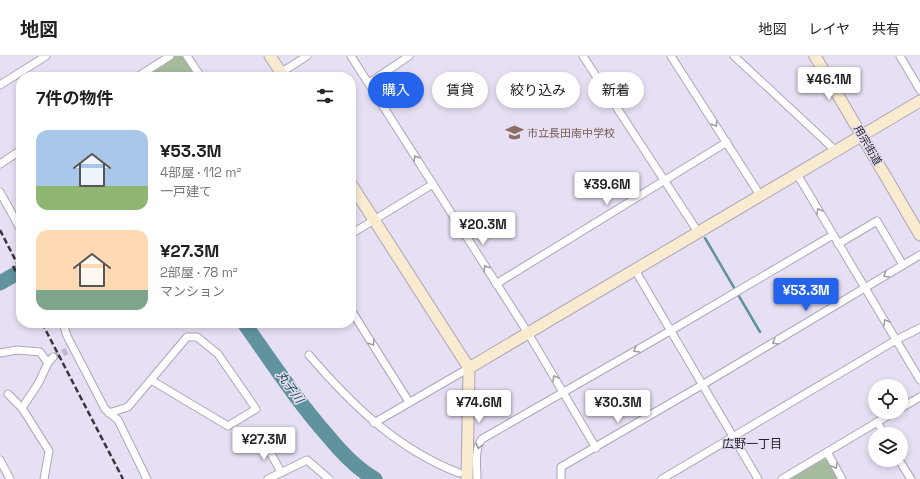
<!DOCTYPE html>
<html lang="ja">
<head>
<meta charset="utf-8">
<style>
  :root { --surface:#fff; --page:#f6f6f6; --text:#202124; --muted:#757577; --line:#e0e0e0; --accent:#2563eb }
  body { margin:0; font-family:"Space Grotesk","Noto Sans JP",sans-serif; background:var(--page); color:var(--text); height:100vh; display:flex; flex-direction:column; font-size:15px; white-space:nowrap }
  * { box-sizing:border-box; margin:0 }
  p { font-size:13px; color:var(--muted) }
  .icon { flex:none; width:22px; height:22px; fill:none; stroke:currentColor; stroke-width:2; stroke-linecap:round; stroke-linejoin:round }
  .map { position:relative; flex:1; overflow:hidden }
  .details { position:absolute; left:16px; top:16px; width:340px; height:256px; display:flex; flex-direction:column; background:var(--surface); border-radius:16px; box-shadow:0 2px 6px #0003 }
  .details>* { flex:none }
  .hud { position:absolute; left:368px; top:16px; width:380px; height:36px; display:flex; gap:8px }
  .fabs { position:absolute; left:868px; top:323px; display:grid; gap:8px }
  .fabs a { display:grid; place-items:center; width:40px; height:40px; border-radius:50%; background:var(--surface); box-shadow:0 2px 6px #0003; font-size:20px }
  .price { position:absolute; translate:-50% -34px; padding:0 9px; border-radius:4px; background:#fff; color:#222; font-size:13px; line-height:26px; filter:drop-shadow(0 1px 2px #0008) }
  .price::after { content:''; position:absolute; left:50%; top:24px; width:12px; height:9px; margin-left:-6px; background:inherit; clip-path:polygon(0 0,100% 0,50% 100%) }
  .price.selected { background:var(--accent); color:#fff }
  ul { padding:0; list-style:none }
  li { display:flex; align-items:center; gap:12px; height:100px; padding:0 20px }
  li span { display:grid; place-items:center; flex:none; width:112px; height:80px; border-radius:12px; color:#555 }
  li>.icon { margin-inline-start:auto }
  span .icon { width:48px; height:48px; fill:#fffc; stroke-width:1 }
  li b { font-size:17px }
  h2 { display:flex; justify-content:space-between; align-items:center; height:48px; padding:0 20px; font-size:17px }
  .chip { padding:0 14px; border-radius:18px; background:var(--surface); box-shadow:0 2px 6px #0003; font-size:14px; line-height:36px }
  .chip.selected { background:var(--accent); color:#fff }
  header { display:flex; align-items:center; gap:24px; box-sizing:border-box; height:56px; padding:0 20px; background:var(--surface); border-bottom:1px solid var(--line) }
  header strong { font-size:19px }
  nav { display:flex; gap:22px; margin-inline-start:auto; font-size:14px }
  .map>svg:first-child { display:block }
</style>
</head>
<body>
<header>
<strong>地図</strong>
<nav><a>地図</a><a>レイヤ</a><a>共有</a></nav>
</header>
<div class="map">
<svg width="920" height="423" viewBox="0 0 920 423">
  <rect width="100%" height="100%" fill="#e7dff3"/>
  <!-- green -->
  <g fill="#a6bb9c">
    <path d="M 174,0 L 184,0 L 197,21 L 141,21 Z"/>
    <path d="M 824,403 L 827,404 L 838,423 L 790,423 Z"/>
  </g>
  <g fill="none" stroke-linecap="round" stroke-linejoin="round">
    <!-- stream -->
    <path stroke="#60939e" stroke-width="2.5" d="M 705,182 L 760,276"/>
    <!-- river -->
    <g stroke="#60939e" stroke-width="15">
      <path d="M 0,227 L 21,215"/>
      <path d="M 244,267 C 271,305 297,345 328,380 C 341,396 357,413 375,423"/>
    </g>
    <!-- street-tunnel -->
    <path stroke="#c0b9cb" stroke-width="7" stroke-dasharray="7 3.5" stroke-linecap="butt" d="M 53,301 L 67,295"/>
    <defs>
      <g id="street">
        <path d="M 187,0 L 201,21"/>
        <path d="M 351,0 L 528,277 L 596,392"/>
        <path d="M 583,0 L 698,176"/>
        <path d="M 671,0 L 760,139"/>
        <path d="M 734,0 L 836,95"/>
        <path d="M 900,0 L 920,34"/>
        <path d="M 137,21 L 170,0"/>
        <path d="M 274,21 L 307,0"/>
        <path d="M 369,27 L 409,0"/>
        <path d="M 0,29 L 46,0"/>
        <path d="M 0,108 L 21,94"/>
        <path d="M 797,118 L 920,324"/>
        <path d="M 0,136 L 21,174"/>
        <path d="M 351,178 L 433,128"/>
        <path d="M 838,188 L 877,165 L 903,209"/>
        <path d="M 635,214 L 758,423"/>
        <path d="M 496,228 L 727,86"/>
        <path d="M 351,254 L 409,346"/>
        <path d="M 63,267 L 67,280 L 105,353 L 118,364 L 147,423"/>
        <path d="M 0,297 L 17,294 L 40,296 L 48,307 L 53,301"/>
        <path d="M 309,299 C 352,349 397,393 459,417"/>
        <path d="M 8,338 L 22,352 L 49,395 L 44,423"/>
        <path d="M 22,352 L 38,328 L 48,307"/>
        <path d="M 901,352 L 920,341"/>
        <path d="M 109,357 L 128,351 L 187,281 L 197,281 L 218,298 L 256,353 L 228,370 L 151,324"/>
        <path d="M 877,366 L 884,378"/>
        <path d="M 374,367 L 469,312"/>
        <path d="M 264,385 L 281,416"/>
        <path d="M 827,396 L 842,423"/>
        <path d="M 0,404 L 10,423"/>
        <path d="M 899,404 L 911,423"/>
        <path d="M 268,423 L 307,404 L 329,423"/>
        <path d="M 477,423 C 477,412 474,392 482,383 L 670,275 L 833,179"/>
        <path d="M 561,423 L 561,411 L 702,329 L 920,199"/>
        <path d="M 662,423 L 896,284 L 920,272"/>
        <path d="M 782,423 L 894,356"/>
      </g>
      <g id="secondary">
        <path d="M 270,0 L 284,21"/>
        <path d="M 815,0 L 920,179"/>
        <path d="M 351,128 L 469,312 L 467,423"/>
        <path d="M 469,312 L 920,45"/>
      </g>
    </defs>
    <!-- street casing -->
    <use href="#street" stroke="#aca5b8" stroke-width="9"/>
    <!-- secondary casing -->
    <use href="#secondary" stroke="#aca5b8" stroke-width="13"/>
    <!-- street -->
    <use href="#street" stroke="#fff" stroke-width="7"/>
    <!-- secondary -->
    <use href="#secondary" stroke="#f9ebd0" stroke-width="11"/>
    <!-- rail -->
    <g stroke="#3a363f" stroke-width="2.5" stroke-dasharray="6 3" stroke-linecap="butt">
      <path d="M 0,174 L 21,215"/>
      <path d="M 13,210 L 21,226"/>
      <path d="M 42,267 L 123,423"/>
    </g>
  </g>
  <!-- one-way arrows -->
  <defs><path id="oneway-chevron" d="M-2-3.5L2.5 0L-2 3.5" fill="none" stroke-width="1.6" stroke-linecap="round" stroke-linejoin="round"/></defs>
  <g stroke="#9d9c9f">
    <use href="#oneway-chevron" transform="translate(715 68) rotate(57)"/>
    <use href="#oneway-chevron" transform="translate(416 102) rotate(-122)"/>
    <use href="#oneway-chevron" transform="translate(819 155) rotate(-120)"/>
    <use href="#oneway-chevron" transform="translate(486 212) rotate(-123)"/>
    <use href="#oneway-chevron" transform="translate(886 219) rotate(149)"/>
    <use href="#oneway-chevron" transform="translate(886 266) rotate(-121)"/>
    <use href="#oneway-chevron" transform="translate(775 286) rotate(149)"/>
    <use href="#oneway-chevron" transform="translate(372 287) rotate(58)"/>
    <use href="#oneway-chevron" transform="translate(636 294) rotate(150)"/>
    <use href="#oneway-chevron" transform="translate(555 322) rotate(-121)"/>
    <use href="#oneway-chevron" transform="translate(479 390) rotate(105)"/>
    <use href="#oneway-chevron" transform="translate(835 410) rotate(59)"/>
  </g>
  <!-- icons -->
  <defs>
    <symbol id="school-bare" viewBox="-9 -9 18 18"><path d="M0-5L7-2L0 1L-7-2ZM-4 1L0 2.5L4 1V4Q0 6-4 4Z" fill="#8d6e63" stroke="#e7dff3" stroke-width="2.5" paint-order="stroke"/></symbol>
  </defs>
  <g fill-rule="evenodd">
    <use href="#school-bare" x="502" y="64" width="25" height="25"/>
  </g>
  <g text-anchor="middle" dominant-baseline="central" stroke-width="3" stroke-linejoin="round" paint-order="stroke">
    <!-- education labels -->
    <g font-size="11" fill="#785e54" stroke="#e7dff3" text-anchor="start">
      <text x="527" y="77">市立長田南中学校</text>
    </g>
    <!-- street labels -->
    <g font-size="11" fill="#252229" stroke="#e7dff3">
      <text transform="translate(868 89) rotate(60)">用宗街道</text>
    </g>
    <!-- water labels -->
    <g font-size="12" font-style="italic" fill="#11414b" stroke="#e7dff3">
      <text transform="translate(290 331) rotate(54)">丸子川</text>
    </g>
    <!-- neighbourhood labels -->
    <g font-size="12" fill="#252229" stroke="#e7dff3">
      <text x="752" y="388">広野一丁目</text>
    </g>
  </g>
</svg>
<div class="fabs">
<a><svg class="icon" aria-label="locate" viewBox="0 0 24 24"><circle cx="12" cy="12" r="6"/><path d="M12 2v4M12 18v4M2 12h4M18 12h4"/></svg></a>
<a><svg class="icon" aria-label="layers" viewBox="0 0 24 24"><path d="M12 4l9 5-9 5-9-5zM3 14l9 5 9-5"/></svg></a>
</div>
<b class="price" style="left:829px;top:45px">¥46.1M</b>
<b class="price" style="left:607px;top:150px">¥39.6M</b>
<b class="price" style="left:483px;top:190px">¥20.3M</b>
<b class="price selected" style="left:806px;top:256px">¥53.3M</b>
<b class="price" style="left:479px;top:368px">¥74.6M</b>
<b class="price" style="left:618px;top:368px">¥30.3M</b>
<b class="price" style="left:264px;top:405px">¥27.3M</b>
<div class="hud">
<a class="chip selected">購入</a>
<a class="chip">賃貸</a>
<a class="chip">絞り込み</a>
<a class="chip">新着</a>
</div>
<section class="details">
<h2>7件の物件<svg class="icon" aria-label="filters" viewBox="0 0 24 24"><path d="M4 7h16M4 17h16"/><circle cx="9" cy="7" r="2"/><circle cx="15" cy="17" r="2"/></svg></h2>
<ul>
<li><span style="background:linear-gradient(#a9c7e8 70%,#8fb573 0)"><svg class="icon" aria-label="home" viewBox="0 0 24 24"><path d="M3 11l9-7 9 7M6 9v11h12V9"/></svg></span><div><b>¥53.3M</b><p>4部屋 · 112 m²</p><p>一戸建て</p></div></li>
<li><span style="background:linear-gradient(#ffd9b3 75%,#7fa58c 0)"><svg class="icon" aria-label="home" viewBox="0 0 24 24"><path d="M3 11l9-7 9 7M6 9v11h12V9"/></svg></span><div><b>¥27.3M</b><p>2部屋 · 78 m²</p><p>マンション</p></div></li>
</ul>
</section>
</div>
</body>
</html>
